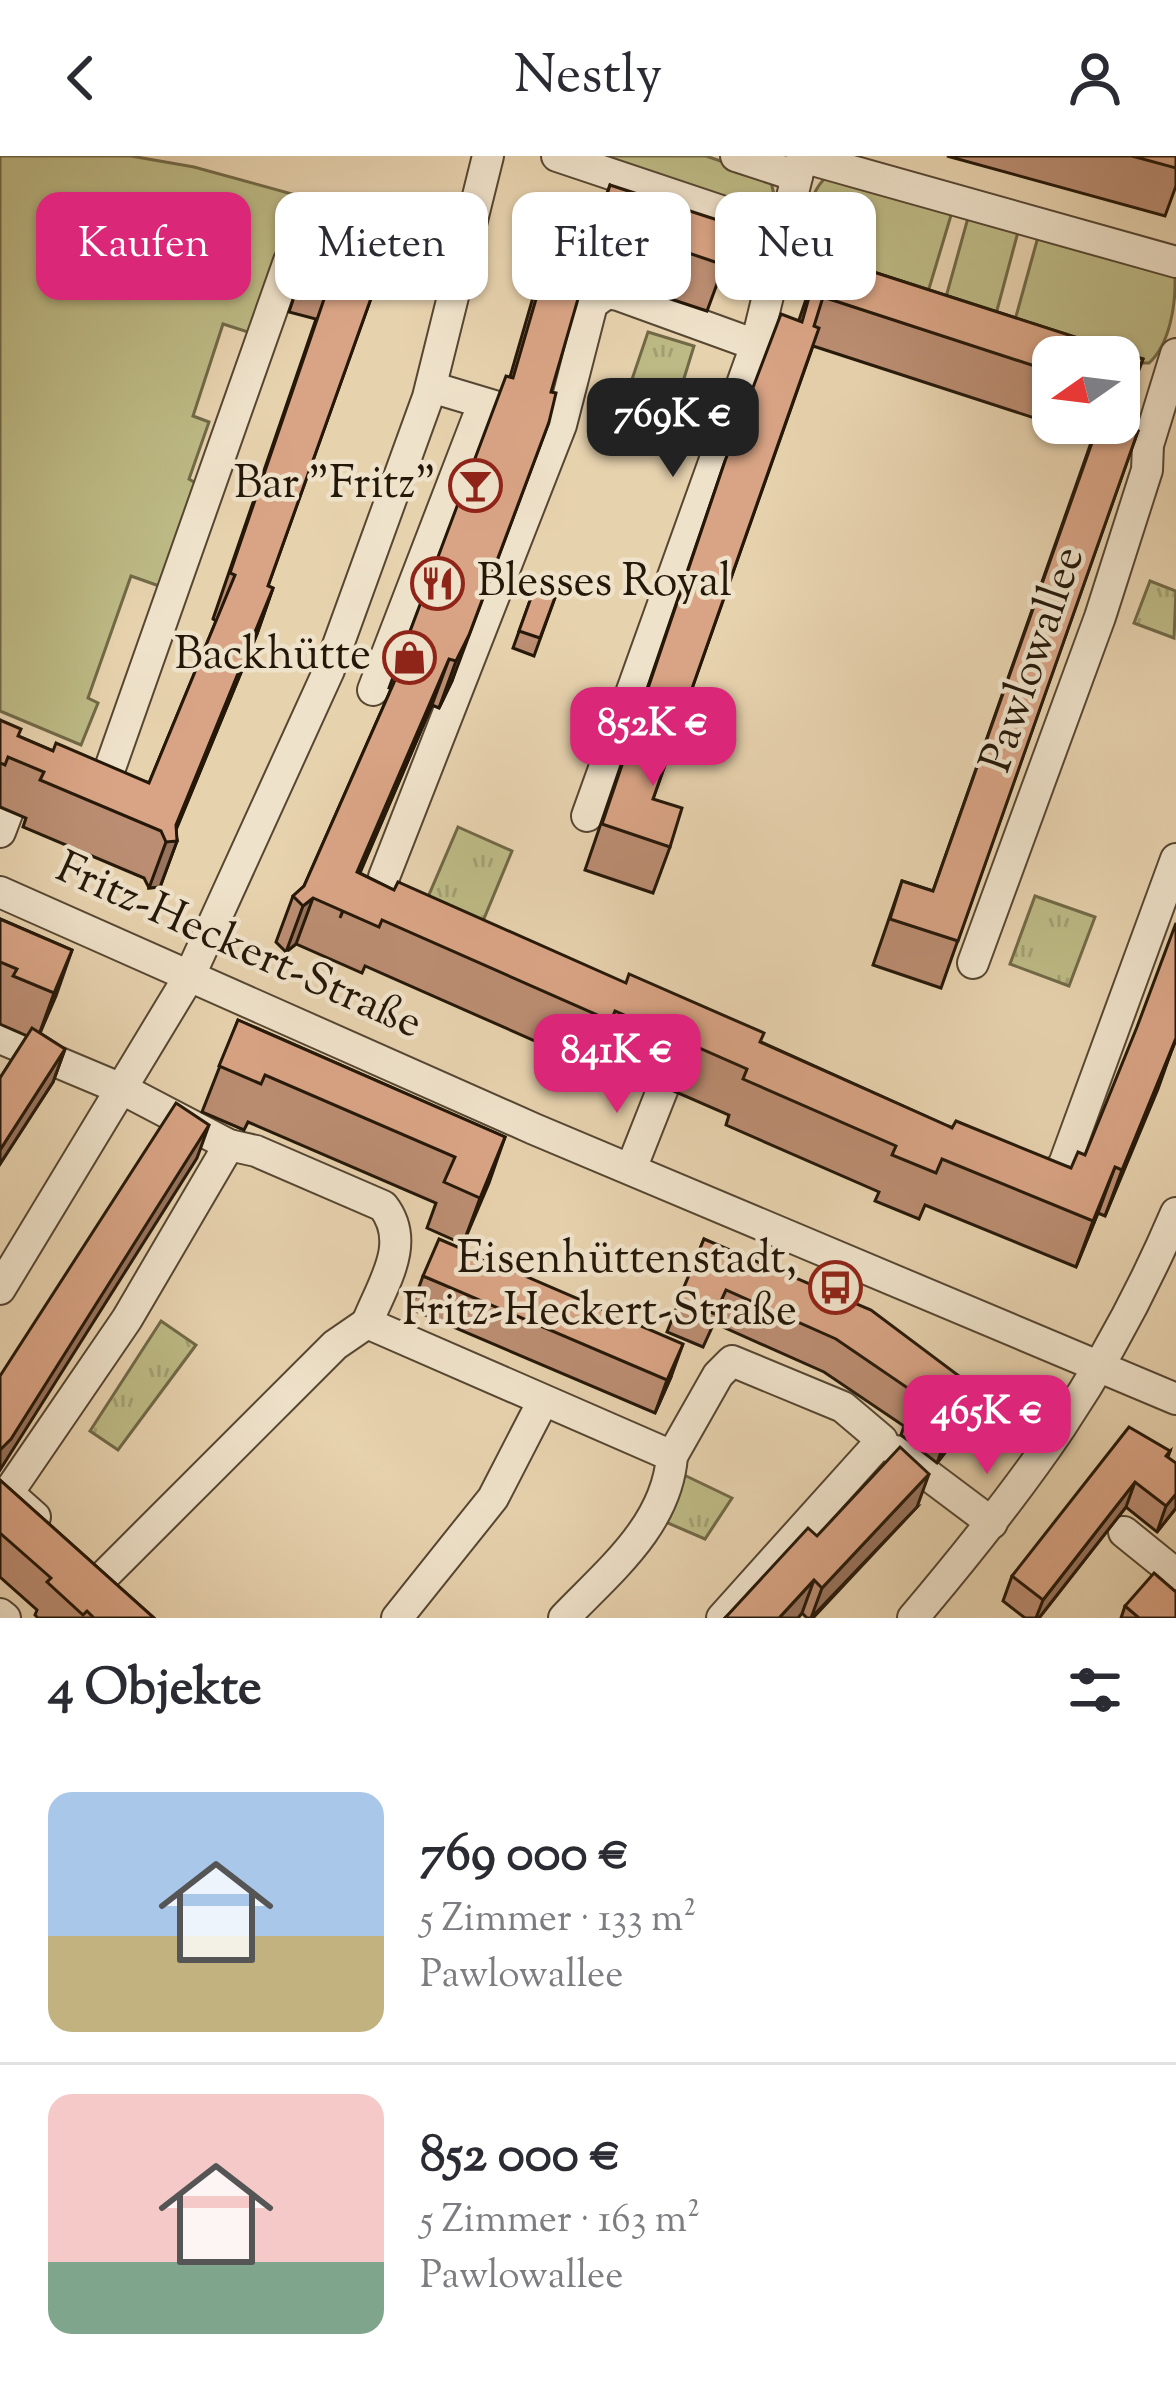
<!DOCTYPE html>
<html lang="de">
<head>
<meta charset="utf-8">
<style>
  :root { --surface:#fff; --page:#f7f7f7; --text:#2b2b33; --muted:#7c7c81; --line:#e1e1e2; --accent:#db2777 }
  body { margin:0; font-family:"Sorts Mill Goudy",serif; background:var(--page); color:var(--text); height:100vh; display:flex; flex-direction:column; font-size:45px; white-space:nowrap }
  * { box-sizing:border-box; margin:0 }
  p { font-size:39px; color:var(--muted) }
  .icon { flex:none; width:66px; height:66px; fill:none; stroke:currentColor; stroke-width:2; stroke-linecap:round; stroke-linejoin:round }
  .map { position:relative; height:1462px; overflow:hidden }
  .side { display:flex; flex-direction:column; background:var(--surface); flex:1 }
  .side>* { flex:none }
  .guide { position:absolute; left:36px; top:36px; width:1104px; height:108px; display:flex; gap:24px }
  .needle { width:78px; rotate:256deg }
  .fabs { position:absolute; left:1032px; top:180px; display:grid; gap:24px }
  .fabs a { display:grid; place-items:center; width:108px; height:108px; border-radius:24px; background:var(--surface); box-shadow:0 3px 9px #0004; font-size:60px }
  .price { position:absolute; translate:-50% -102px; padding:0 27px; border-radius:24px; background:var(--accent); color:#fff; font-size:39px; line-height:78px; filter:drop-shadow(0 3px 6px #0008) }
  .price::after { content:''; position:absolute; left:50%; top:72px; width:36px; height:27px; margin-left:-18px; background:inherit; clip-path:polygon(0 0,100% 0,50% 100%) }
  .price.active { background:#222; color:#fff }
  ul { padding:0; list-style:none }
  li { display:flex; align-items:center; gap:36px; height:300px; padding:0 48px }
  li+li { border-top:3px solid var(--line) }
  li span { display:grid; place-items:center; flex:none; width:336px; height:240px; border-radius:24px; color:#555 }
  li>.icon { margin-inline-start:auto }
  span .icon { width:144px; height:144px; fill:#fffc; stroke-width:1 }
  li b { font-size:51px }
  h2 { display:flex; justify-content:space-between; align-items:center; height:144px; padding:0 48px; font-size:51px }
  .chip { padding:0 42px; border-radius:24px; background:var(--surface); box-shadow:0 3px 9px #0004; font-size:42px; line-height:108px }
  .chip.active { background:var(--accent); color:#fff }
  header { display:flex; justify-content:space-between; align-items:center; height:156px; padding:0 48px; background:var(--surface); font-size:54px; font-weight:600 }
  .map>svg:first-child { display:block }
</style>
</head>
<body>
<header><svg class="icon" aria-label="back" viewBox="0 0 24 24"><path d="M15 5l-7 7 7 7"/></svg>Nestly<svg class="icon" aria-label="person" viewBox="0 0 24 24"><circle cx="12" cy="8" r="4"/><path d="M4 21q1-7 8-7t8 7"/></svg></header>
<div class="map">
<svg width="1176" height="1462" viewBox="0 0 1176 1462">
  <defs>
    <pattern id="park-tufts" width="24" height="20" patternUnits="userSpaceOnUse" patternTransform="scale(3)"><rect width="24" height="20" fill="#bdba85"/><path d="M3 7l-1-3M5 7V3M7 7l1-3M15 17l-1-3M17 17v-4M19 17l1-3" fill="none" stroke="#a29f72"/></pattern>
  </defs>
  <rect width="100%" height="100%" fill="#e7d2ae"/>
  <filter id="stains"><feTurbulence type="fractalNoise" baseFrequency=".00167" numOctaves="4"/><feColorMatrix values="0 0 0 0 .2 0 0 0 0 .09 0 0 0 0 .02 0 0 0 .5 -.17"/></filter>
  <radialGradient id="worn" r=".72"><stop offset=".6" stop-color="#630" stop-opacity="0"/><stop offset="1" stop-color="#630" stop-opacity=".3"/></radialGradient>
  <!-- green -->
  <g fill="#bdba85" stroke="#716947" stroke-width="3" fill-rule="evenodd">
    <path d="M 0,0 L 131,0 L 194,11 L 303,41 L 254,178 L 223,168 L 193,260 L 209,266 L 189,323 L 199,329 L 162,431 L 131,420 L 88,542 L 98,547 L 81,589 L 0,555 Z"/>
    <path d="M 577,0 L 706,0 L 770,22 L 776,47 L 769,58 Z"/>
    <path d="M 829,19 L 1175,120 C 1176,148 1170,188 1149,207 L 1133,207 L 803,99 C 801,75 809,33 829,19 ZM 952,56 L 968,62 L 946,141 L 928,136 ZM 1018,76 L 1038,81 L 1015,164 L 996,158 Z"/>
  </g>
  <!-- park -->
  <g fill="url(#park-tufts)" stroke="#716947" stroke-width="3">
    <path d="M 648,176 L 694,190 L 673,258 L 626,241 Z"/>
    <path d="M 1150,425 L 1176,435 L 1174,482 L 1134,467 Z"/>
    <path d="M 458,671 L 512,695 L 483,765 L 428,741 Z"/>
    <path d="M 1035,740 L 1095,761 L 1069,830 L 1010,808 Z"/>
    <path d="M 161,1165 L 196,1189 L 118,1294 L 90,1275 Z"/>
    <path d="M 682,1318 L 732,1342 L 705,1383 L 661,1364 Z"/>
  </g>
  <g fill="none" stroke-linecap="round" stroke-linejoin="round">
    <defs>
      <g id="minor">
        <path d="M 557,0 L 784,76"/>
        <path d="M 736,0 L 797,20"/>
        <path d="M 802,1 L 1176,106"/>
        <path d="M 778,99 L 852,124"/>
        <path d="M 431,231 L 501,252"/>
        <path d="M 373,534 L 477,264"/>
        <path d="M 88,625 L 103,632 L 289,105 C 329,63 410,107 460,122"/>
        <path d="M 587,660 L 756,189 L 802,0"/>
        <path d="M 0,676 L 8,655"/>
        <path d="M 0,736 L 534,973 L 1176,1243"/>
        <path d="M 404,759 L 384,739 L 384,721 L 561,269 L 592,148 L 607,137 L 618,139 L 756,189"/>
        <path d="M 973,807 L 1100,461 L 1147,314 L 1148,289 L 1176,198"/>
        <path d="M 0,882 L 124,934 L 229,989 L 256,995 L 383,1050 C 412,1087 383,1127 367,1167 L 672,1300 C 667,1369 609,1415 564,1462"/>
        <path d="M 631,1013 L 663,932"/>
        <path d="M 1027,1024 L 1046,1022 L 1063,1011 L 1176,703"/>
        <path d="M 0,1133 L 190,819 L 329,514 L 428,241 L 488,0"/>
        <path d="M 896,1295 L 992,1367"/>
        <path d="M 672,1300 L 718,1219 L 732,1205 L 843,1251 L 882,1284 L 722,1462"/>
        <path d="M 35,1361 L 8,1337 L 127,1163 L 229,989"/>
        <path d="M 1124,1376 L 1176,1418"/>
        <path d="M 84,1440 L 335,1189 L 367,1167"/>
        <path d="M 0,1458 L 5,1462"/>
        <path d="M 397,1462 L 493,1342 L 543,1245"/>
        <path d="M 913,1462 C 1027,1327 1106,1221 1176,1057"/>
      </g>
    </defs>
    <!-- minor casing -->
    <use href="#minor" stroke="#564632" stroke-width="34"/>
    <!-- minor -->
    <use href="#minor" stroke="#efe2ca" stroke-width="30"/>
  </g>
  <!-- wall -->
  <g fill="#bb8d72" stroke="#251809" stroke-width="3" fill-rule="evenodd">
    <path d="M 947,0 L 1176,0 L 1176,30 L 1165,60 Z"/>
    <path d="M 610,29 L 724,109 L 707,155 L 586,115 L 452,525 L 439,552 L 432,549 L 360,717 L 394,734 L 761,886 L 948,970 L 1071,1012 L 1085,999 L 1176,884 L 1105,1060 L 1098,1057 L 1076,1111 L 925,1049 L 919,1063 L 875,1045 L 879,1036 L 726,969 L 729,959 L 598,902 L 594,911 L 365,810 L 362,817 L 296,788 L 286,796 L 276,786 L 293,740 L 304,730 L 391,533 L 389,532 L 406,486 L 510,221 L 547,93 L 564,47 L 599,58 Z"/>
    <path d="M 318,70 L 389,92 L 268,430 L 273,432 L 257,478 L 176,674 L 177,685 L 160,731 L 149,732 L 144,722 L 23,671 L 26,662 L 0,651 L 0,564 L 18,580 L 53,595 L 149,627 L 216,465 L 213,463 L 316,163 L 289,156 Z"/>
    <path d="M 821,99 L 1143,203 L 1118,269 L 1138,275 L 941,832 L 873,809 L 902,725 L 933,735 L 1093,281 L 813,190 L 653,643 L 670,691 L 653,737 L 585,714 L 725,305 L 799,164 ZM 1053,201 L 1119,201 L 1119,267 L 1053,267 Z"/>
    <path d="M 536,428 L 557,436 L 534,500 L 513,492 Z"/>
    <path d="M 0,763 L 72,794 L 40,877 L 65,893 L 53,926 L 0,1008 L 0,922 L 27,880 L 0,868 Z"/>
    <path d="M 238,864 L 505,981 L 463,1088 L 427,1072 L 436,1047 L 248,966 L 244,974 L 202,956 Z"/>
    <path d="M 704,1083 L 979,1235 L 967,1268 L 937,1307 L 901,1279 L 904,1270 L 824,1216 L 714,1167 L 703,1191 L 667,1176 Z"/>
    <path d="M 423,1120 L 671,1221 L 655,1257 L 411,1153 Z"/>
    <path d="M 1170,1295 L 1168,1301 L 1176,1352 L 1157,1376 L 1126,1351 L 1039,1462 L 1025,1462 L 1003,1445 L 1012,1420 Z"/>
    <path d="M 0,1324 L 154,1462 L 38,1462 L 35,1459 L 37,1454 L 0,1421 Z"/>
    <path d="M 917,1351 L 813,1462 L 807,1462 L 802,1457 L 798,1462 L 725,1462 L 817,1380 Z"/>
    <path d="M 1125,1450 L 1176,1462 L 1121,1462 Z"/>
  </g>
  <!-- shaded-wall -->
  <g fill="#98735d" stroke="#251809" stroke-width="3">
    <path d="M 549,266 L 452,525 L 439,552 L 456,505 Z"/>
    <path d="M 273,432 L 257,478 L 171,685 L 177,685 L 160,731 L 149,732 L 166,686 Z"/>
    <path d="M 449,503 L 432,549 L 340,762 L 357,716 Z"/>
    <path d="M 313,742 L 296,788 L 286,796 L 303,750 Z"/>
    <path d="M 72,794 L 56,840 L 37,884 L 54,837 Z"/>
    <path d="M 1176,882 L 1158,933 L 1105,1060 L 1122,1014 Z"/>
    <path d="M 65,893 L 53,926 L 0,1008 L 0,994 Z"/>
    <path d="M 209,969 L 197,1002 L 0,1314 L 0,1294 Z"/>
    <path d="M 505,981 L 489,1027 L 463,1088 L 480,1042 Z"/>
    <path d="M 1115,1011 L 1098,1057 L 1076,1111 L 1093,1065 Z"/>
    <path d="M 683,1188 L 671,1221 L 655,1257 L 667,1224 Z"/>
    <path d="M 979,1235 L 967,1268 L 937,1307 L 949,1274 Z"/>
    <path d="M 929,1318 L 917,1351 L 811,1462 L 822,1432 Z"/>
    <path d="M 1135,1326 L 1126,1351 L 1039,1462 L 1036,1462 L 1043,1444 Z"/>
    <path d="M 1176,1338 L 1176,1352 L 1157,1376 L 1166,1350 Z"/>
    <path d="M 814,1424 L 802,1457 L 798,1462 L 779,1462 Z"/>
  </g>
  <!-- building -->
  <g fill="#d9a485" stroke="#251809" stroke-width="3">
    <path d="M 1132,0 L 1176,0 L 1176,12 Z"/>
    <path d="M 610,29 L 736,70 L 724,109 L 600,67 L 551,236 L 556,237 L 549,266 L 469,479 L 456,505 L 449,503 L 357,716 L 394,734 L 398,726 L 626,827 L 629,818 L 764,877 L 760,886 L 948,970 L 952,972 L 956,965 L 1071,1012 L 1078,996 L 1085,999 L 1137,871 L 1176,767 L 1176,882 L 1122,1014 L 1115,1011 L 1093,1065 L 942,1003 L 936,1017 L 892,999 L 896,990 L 743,923 L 747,913 L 615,855 L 611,865 L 382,764 L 379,771 L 313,742 L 303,750 L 293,740 L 304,730 L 411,488 L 406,486 L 506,220 L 513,222 L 564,47 L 601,58 Z"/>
    <path d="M 318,70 L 389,92 L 268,430 L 273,432 L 176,669 L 177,685 L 166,686 L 161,675 L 40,624 L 44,616 L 8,601 L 5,609 L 0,607 L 0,564 L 21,573 L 18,580 L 53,595 L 56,587 L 149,627 L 235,419 L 230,417 L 333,117 L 306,109 Z"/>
    <path d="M 821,99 L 1143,203 L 1119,265 L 1119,201 L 1053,201 L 1053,216 L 823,141 L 814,170 L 819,172 L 653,643 L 682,652 L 670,691 L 602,668 L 725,305 L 781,158 L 802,166 Z"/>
    <path d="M 1099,267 L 1118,267 L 1118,269 L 1138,275 L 958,785 L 890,763 L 902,725 L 933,735 Z"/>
    <path d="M 536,428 L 557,436 L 540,482 L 519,475 Z"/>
    <path d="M 0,763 L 72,794 L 54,837 L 13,820 L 17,813 L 0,806 Z"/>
    <path d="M 238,864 L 505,981 L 480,1042 L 444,1026 L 455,1001 L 265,919 L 261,928 L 219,910 Z"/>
    <path d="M 32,872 L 65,893 L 0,994 L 0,922 Z"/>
    <path d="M 176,947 L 209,969 L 11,1283 L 0,1294 L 0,1220 Z"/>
    <path d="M 439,1083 L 683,1188 L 667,1224 L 423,1120 Z"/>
    <path d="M 704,1083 L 871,1154 L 979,1235 L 949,1274 L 913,1246 L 918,1239 L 836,1183 L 726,1134 L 715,1158 L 679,1143 Z"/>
    <path d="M 1129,1271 L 1170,1295 L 1166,1300 L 1176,1307 L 1176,1338 L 1166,1350 L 1135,1326 L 1043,1444 L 1012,1420 Z"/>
    <path d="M 900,1291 L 929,1318 L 822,1432 L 814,1424 L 779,1462 L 725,1462 L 808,1372 L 817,1380 Z"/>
    <path d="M 0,1324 L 154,1462 L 94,1462 L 87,1455 L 83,1459 L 47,1426 L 51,1422 L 0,1377 Z"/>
    <path d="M 1154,1417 L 1176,1436 L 1176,1462 L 1139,1462 L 1125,1450 Z"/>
  </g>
  <!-- icons -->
  <defs>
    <symbol id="bar-ring" viewBox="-11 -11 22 22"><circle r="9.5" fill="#efe2ca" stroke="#8f2418" stroke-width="1.5"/><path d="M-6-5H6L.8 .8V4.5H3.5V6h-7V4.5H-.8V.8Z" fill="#8f2418"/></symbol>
    <symbol id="restaurant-ring" viewBox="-11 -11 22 22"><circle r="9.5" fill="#efe2ca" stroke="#8f2418" stroke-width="1.5"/><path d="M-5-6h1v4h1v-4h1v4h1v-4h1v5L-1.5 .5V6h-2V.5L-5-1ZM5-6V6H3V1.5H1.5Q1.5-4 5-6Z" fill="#8f2418"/></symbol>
    <symbol id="shop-ring" viewBox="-11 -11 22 22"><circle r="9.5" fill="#efe2ca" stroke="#8f2418" stroke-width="1.5"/><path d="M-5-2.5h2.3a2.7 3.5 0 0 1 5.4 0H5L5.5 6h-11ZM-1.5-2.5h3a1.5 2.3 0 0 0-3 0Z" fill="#8f2418"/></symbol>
    <symbol id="bus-ring" viewBox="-11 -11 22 22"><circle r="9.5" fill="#efe2ca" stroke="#8f2418" stroke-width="1.5"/><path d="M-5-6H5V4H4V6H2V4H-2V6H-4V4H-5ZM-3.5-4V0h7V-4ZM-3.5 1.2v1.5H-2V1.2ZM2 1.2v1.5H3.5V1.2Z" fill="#8f2418"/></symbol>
  </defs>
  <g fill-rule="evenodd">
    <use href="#bar-ring" x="446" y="300" width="59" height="59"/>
    <use href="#restaurant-ring" x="408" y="398" width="59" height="59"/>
    <use href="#shop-ring" x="380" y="472" width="59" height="59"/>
    <use href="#bus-ring" x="806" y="1102" width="59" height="59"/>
  </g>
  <g text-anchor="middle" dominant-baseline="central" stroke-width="9" stroke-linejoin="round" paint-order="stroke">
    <!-- poi labels -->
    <g font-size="45" fill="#251809" stroke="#efe2ca" text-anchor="end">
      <text x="436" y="330">Bar "Fritz"</text>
      <text x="477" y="428" text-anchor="start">Blesses Royal</text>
      <text x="371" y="501">Backhütte</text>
      <text x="797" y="1105">Eisenhüttenstadt,<tspan x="797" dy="52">Fritz-Heckert-Straße</tspan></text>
    </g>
    <!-- street labels -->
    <g font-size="45" fill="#251809" stroke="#efe2ca">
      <text transform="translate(1035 504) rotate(-71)">Pawlowallee</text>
      <text transform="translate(238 792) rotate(24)">Fritz-Heckert-Straße</text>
    </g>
  </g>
  <rect width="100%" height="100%" filter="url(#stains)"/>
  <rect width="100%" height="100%" fill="url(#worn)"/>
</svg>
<div class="fabs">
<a><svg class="needle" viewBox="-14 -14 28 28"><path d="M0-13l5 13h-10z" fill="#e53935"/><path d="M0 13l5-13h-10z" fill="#7c7c81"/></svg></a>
</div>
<b class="price active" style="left:673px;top:324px">769K €</b>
<b class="price" style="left:653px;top:633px">852K €</b>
<b class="price" style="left:617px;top:960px">841K €</b>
<b class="price" style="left:987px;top:1321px">465K €</b>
<div class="guide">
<a class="chip active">Kaufen</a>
<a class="chip">Mieten</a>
<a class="chip">Filter</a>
<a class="chip">Neu</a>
</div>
</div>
<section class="side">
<h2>4 Objekte<svg class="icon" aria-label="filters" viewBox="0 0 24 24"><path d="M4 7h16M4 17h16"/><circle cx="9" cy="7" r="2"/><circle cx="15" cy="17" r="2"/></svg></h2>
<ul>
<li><span style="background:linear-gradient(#a9c7e8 60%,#c2b280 0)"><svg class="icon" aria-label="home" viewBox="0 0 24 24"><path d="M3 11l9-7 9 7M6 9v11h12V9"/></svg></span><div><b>769 000 €</b><p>5 Zimmer · 133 m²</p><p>Pawlowallee</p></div></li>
<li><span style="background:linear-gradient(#f6c9c9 70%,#7fa58c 0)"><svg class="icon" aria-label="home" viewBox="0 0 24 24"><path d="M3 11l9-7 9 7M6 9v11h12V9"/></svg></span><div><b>852 000 €</b><p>5 Zimmer · 163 m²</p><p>Pawlowallee</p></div></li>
</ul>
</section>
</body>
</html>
